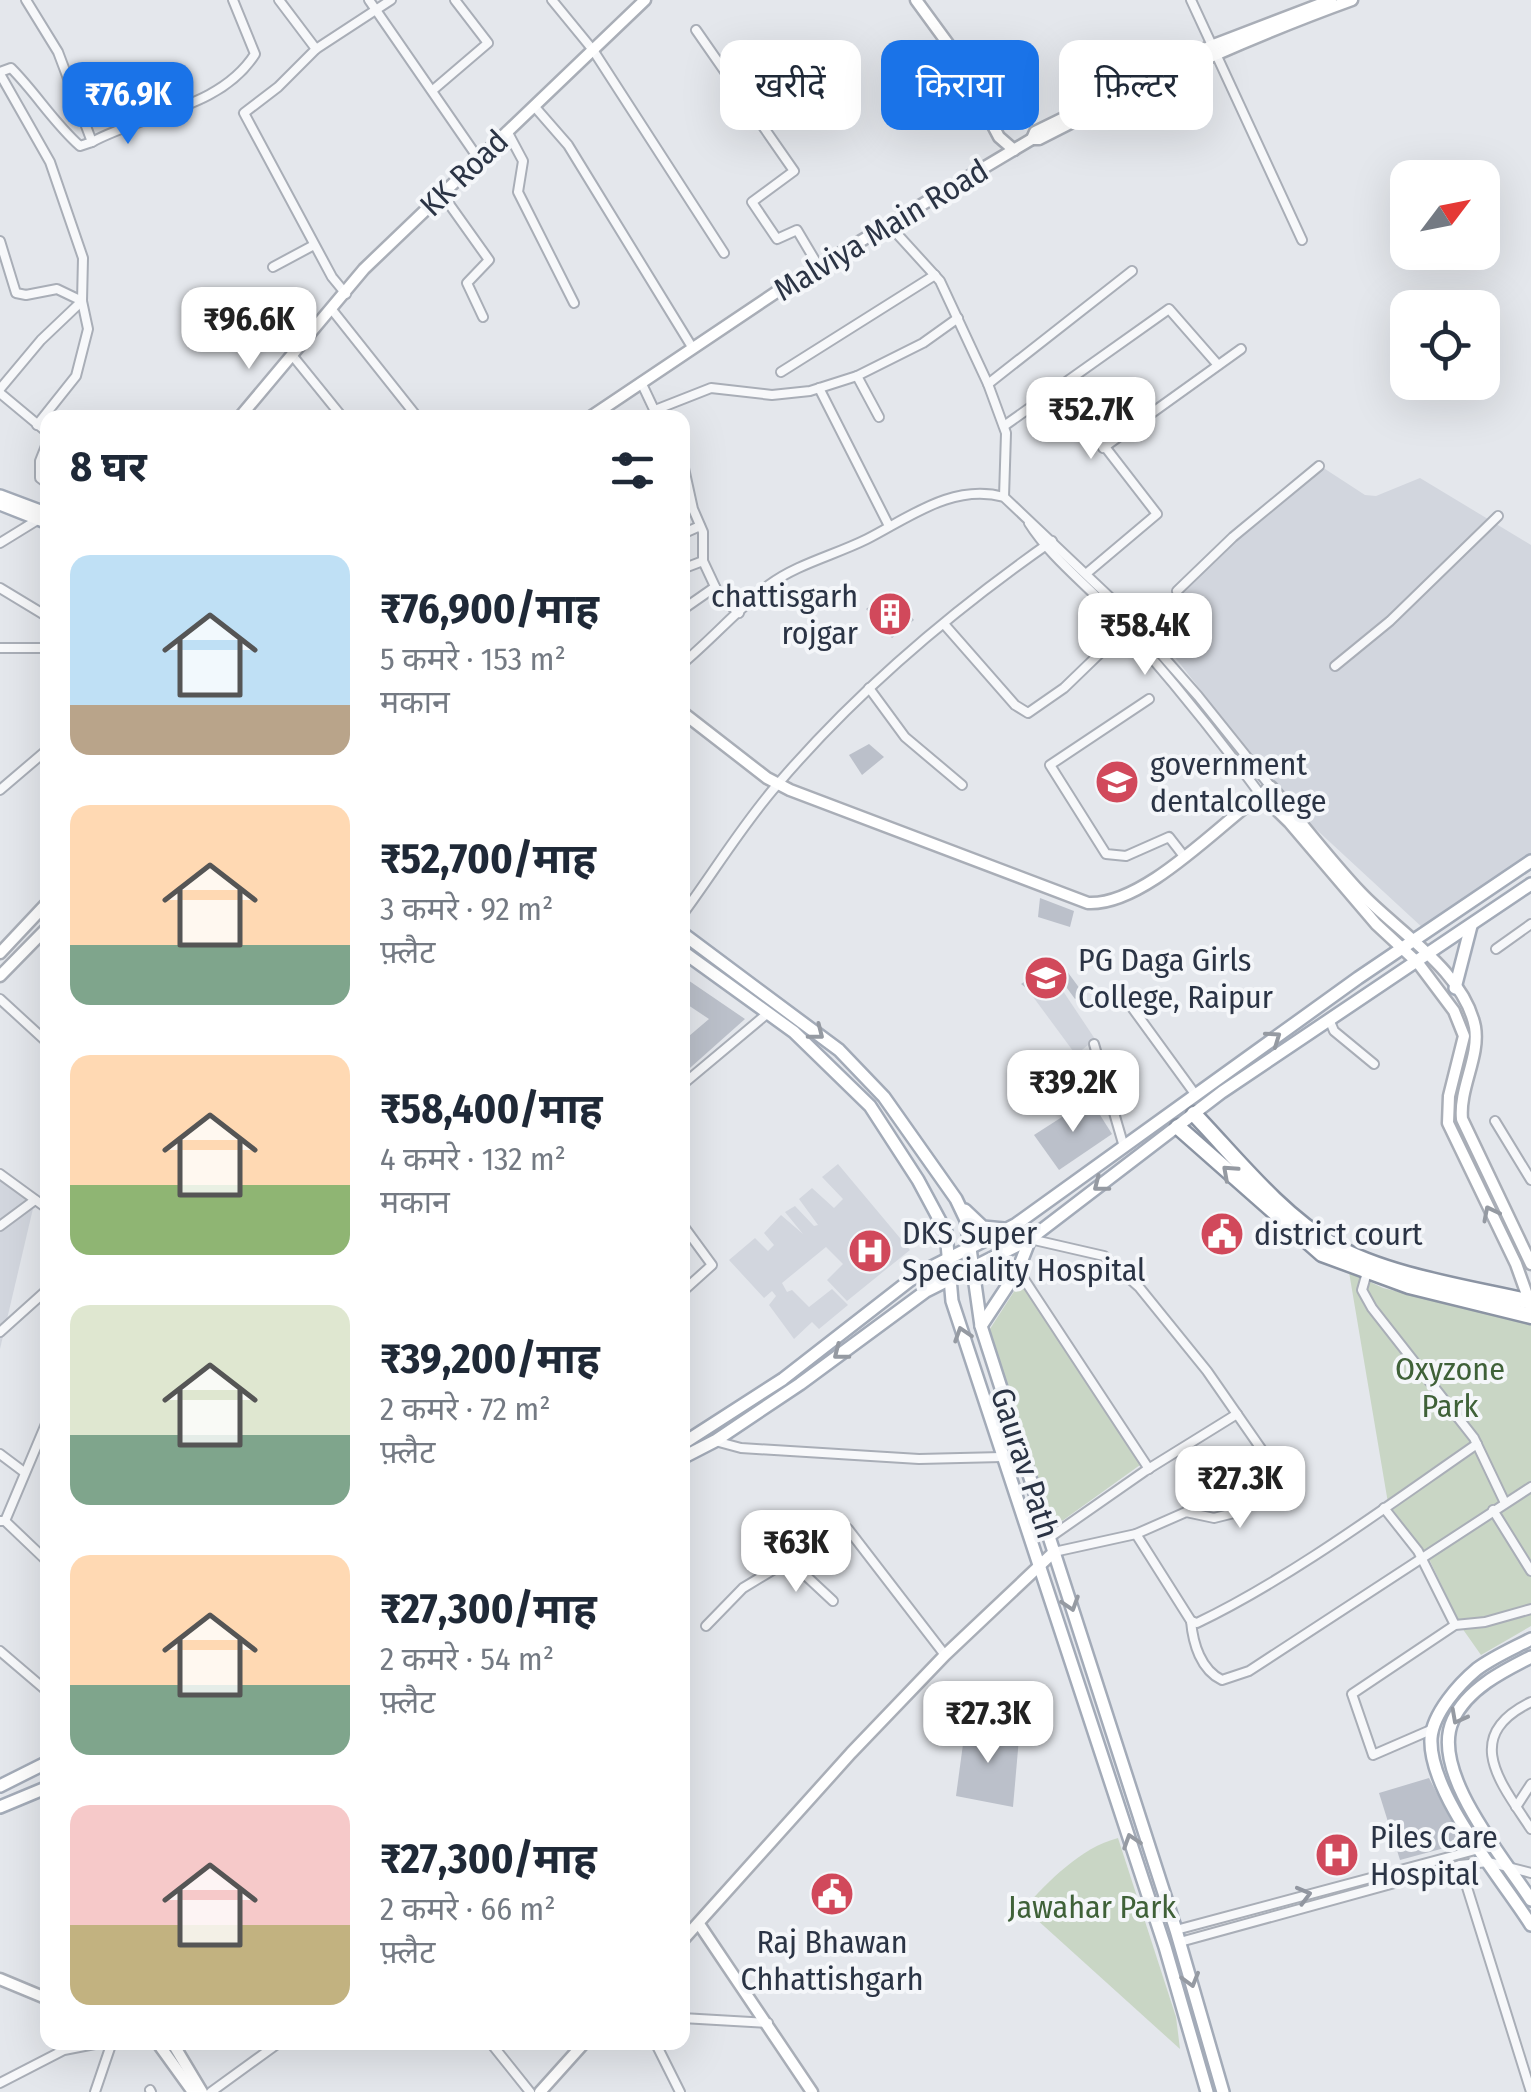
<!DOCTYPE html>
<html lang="hi">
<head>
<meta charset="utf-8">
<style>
  :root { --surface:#fff; --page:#f6f6f7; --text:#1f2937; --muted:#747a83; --accent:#1a73e8 }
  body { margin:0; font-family:"Fira Sans Condensed","Noto Sans Devanagari",sans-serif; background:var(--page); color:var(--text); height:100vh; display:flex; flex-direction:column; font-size:38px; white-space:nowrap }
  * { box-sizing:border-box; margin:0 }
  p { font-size:32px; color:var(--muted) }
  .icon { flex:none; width:55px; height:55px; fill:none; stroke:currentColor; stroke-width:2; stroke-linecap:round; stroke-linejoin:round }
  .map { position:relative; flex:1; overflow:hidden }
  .panel { position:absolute; left:40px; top:410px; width:650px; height:1640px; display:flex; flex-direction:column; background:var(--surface); border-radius:20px; box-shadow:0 10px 40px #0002 }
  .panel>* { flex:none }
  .guide { position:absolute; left:720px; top:40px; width:660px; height:90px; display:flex; gap:20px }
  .needle { width:65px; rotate:58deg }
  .fabs { position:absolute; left:1390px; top:160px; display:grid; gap:20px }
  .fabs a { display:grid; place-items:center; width:110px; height:110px; border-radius:20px; background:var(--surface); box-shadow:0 10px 40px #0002; font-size:50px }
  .price { position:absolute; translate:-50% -85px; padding:0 22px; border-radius:20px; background:#fff; color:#222; font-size:32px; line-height:65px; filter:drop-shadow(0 2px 5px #0008) }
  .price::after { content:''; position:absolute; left:50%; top:60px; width:30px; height:22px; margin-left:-15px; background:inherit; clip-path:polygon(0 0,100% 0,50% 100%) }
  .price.selected { background:var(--accent); color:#fff }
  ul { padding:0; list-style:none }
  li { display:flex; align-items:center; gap:30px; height:250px; padding:0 30px }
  li span { display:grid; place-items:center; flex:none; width:280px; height:200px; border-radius:20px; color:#555 }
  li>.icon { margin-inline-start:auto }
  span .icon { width:120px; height:120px; fill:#fffc; stroke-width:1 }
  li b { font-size:42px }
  h2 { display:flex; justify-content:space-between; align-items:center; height:120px; padding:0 30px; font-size:42px }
  .tag { padding:0 35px; border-radius:20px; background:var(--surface); box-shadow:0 10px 40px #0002; font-size:35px; line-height:90px }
  .tag.selected { background:var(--accent); color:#fff }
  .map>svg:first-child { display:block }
</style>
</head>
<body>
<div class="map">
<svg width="1531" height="2092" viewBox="0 0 1531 2092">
  <rect width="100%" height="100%" fill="#e4e7ec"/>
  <!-- built -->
  <g fill="#d2d6de">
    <path d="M 1322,467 L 1365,495 L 1376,496 L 1420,478 L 1531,545 L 1531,854 L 1424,929 L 1293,808 L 1145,619 Z"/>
    <path d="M 1057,982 L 1095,1039 L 1076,1055 L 1031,994 Z"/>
    <path d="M 838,1164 L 910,1250 L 847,1301 L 827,1280 L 843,1264 L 826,1247 L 782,1283 L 787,1292 L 792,1290 L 809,1307 L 832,1289 L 848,1305 L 819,1329 L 812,1322 L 794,1339 L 769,1305 L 776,1296 L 772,1291 L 764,1298 L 729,1260 L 755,1238 L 768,1251 L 774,1245 L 764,1233 L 781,1215 L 803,1234 L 785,1212 L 795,1206 L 814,1226 L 818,1225 L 799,1199 L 812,1188 L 834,1208 L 843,1199 L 822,1177 Z"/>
    <path d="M 0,1173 L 35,1200 L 0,1349 Z"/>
  </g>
  <!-- green -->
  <g fill="#c9d6c5">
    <path d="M 1349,1272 L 1383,1288 L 1531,1324 L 1531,1626 L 1481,1655 L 1462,1628 L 1430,1561 L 1388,1503 Z"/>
    <path d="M 1020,1282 L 1140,1465 L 1062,1521 L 1050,1517 L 988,1332 Z"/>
    <path d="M 1118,1838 L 1176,2017 L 1180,2049 L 1024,1908 C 1049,1881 1080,1848 1118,1838 Z"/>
  </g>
  <!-- building -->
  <g fill="#bbc0ca">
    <path d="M 890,591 L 914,620 L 892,638 L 866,609 Z"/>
    <path d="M 869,744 L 884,757 L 862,775 L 849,755 Z"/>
    <path d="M 1040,898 L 1074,911 L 1070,927 L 1038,917 Z"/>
    <path d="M 1058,959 L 1083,993 L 1075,999 L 1056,973 L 1029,990 L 1021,984 Z"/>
    <path d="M 682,976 L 745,1019 L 682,1075 L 682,1042 L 709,1019 L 682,1001 Z"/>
    <path d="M 1090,1099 L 1112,1134 L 1059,1170 L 1034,1135 Z"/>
    <path d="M 966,1722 L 1019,1738 L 1013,1807 L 956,1796 Z"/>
    <path d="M 1429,1778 L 1463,1843 L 1400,1860 L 1379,1793 Z"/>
  </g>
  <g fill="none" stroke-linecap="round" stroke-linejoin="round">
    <defs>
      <g id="street">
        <path d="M 26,0 L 58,52 L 92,142 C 145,113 220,109 255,54 L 233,0"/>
        <path d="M 279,0 L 316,49"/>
        <path d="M 369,0 L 478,158"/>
        <path d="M 552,0 L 593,50 L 724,253"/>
        <path d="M 1191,0 L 1302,240"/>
        <path d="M 696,30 L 794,171 L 752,202 L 777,239 L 797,230 L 819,267"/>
        <path d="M 0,72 L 11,68 C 36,93 53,122 80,146 L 92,142"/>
        <path d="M 0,74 L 50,162 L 83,258 L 82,301 L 88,329 L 76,376 L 37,425"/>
        <path d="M 433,90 L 488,43 L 455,0"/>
        <path d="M 534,106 L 568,145 L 692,347"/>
        <path d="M 507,131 L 523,161 L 518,192 L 574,303"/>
        <path d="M 442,194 L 489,260 L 467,283 L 483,317"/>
        <path d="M 889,225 L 940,281 L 988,384 L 1006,433 L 1004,497"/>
        <path d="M 0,241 L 16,293 L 26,295 L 57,289 L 82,301 L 41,340 L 0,389"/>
        <path d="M 273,267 L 314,245"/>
        <path d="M 346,294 L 332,277 L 244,113 L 278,87 L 316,49 L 391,0"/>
        <path d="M 333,311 L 418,418"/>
        <path d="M 292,355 L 343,418"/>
        <path d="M 781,372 L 935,275"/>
        <path d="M 641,382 L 658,418"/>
        <path d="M 988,384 L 1132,271"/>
        <path d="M 1058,386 L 1157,514 L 1087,573"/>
        <path d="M 819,388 L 889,526"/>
        <path d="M 0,393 L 48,433"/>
        <path d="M 655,410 L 711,388 L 772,395 L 810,391 L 857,376"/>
        <path d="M 879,417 L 857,376 L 923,343 L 958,318"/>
        <path d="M 1004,426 L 1169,309 L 1218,365"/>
        <path d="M 48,441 L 40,461 L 40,478 L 48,484"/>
        <path d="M 1103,448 L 1241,349"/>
        <path d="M 682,459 L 693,509 L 703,532 L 703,561 L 719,595 L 739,613"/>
        <path d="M 1029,523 C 1050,556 1081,580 1108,608 C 1162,668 1212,729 1260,794"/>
        <path d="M 682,534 L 700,526"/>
        <path d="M 0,543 L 39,519"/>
        <path d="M 682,569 L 703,561"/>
        <path d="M 0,588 L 48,617"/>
        <path d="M 1177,591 L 1233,537 L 1319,466"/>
        <path d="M 682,610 L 715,587"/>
        <path d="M 944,624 L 1015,705 L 1028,713 L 1064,688 L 1125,629"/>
        <path d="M 0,648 L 48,648"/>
        <path d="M 682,664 C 712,639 738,609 769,585 C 797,564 835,555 867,539 C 910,517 953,483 1004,497 L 1117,604 L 1198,696 L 1271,787"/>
        <path d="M 1335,666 L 1390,621 L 1498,516"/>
        <path d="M 869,688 L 905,737 L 962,785"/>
        <path d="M 1149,699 L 1050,765 L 1106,854 L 1126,856 L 1169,837 L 1183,855"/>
        <path d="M 0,790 L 48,749"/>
        <path d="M 682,915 C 714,872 742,825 777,785 C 857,691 952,611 1052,541"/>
        <path d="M 1496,949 L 1531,924"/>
        <path d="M 1120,991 L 1195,1094"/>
        <path d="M 0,999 L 48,1043"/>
        <path d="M 1329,1019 L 1334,1031 L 1374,1064"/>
        <path d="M 1094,1044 L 1124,1147"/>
        <path d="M 682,1085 L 768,1013"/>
        <path d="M 1495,1121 L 1531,1180"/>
        <path d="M 0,1174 L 48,1209"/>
        <path d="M 682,1224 L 712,1265 L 682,1292"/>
        <path d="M 0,1226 L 35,1200"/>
        <path d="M 1030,1239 L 1104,1256 L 1139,1287 L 1207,1371 L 1280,1476 L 1234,1513 L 1214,1518 L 1186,1512 L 1136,1534 L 1054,1552"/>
        <path d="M 1368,1269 L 1362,1290 L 1372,1308 L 1474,1438 L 1505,1503"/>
        <path d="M 1018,1270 L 1149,1469"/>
        <path d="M 0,1332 L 48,1289"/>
        <path d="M 715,1441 L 741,1448 L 919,1459 L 1002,1457"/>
        <path d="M 0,1454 L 24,1472"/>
        <path d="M 1384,1508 L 1418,1551 L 1455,1625"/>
        <path d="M 1493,1510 L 1531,1571"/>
        <path d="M 0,1521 L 5,1521 L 48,1562"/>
        <path d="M 5,1521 L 48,1419"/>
        <path d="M 1136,1534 L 1191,1621 C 1193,1644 1201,1670 1222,1680 L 1249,1671 L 1531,1487"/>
        <path d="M 1049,1538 L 1145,1471 L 1237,1414"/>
        <path d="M 789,1560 L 833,1601"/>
        <path d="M 1191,1621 L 1197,1623 C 1291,1578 1390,1504 1477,1444"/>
        <path d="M 706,1626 L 743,1588 L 831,1535 L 848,1529 L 945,1655"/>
        <path d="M 0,1651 L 48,1692"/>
        <path d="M 1531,1702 C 1461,1736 1500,1782 1531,1829"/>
        <path d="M 1433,1729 L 1373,1755 L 1352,1694 L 1455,1625 L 1485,1622 L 1531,1609"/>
        <path d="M 1516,1807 L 1531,1784"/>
        <path d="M 1460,1865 L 1531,2092"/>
        <path d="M 1176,1930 L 1494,1845"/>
        <path d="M 1180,1942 L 1460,1865 L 1488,1862 L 1531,1873"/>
        <path d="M 682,2018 L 768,2023"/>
        <path d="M 490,2042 L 530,2092"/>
        <path d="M 655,2042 L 680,2092"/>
        <path d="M 0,2083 L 64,2050 L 105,2042"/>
        <path d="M 150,2090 L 151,2092"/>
        <path d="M 95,2092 L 112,2042"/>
        <path d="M 211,2092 L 280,2042"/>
      </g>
      <g id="secondary">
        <path d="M 916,0 L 954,52 L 999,137 L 1014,150"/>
        <path d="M 1032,139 L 1035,132 L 1211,46 L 1331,0"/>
        <path d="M 239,418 L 364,269 L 645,0"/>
        <path d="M 589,418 L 787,285 L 1032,139 L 1039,139 C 1142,86 1244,39 1352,0"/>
        <path d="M 682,712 L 767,778 L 790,790 L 1088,903 C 1146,906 1224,819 1271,787 C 1301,822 1329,859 1361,893 C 1397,931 1464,971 1475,1027 C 1480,1057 1459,1088 1462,1119 L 1531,1264"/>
        <path d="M 1260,794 L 1289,822 L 1376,924 L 1418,963 L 1454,1011 L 1464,1036 L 1449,1096 L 1448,1123 L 1516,1264 L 1531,1306"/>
        <path d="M 0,953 L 48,902"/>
        <path d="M 0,976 L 48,927"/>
        <path d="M 699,1924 L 812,2092"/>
        <path d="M 682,1941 L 851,1753 L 945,1655 L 1054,1552"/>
        <path d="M 0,1979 L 48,1999"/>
        <path d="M 157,2042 L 193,2092"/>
        <path d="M 172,2042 L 202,2092"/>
        <path d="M 540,2092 L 585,2042"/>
      </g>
      <g id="primary">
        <path d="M 0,496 L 48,514"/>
        <path d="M 0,504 L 48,523"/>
        <path d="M 682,933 L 839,1050 L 884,1097 L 956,1199 L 966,1220 L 981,1326 L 1176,1930 L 1223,2092"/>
        <path d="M 682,951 L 794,1032 L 870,1106 L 918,1180 L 946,1232 L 952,1301 L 1165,1947 L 1207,2092"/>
        <path d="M 1455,988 L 1471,926"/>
        <path d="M 965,1210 L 983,1227 L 1004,1229"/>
        <path d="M 981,1326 L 1018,1270 L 1030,1239"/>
        <path d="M 682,1444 L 783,1379 L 918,1274 L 1015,1225 L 1358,978 L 1531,861"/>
        <path d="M 682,1458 L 715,1441 L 800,1384 L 926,1291 L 1030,1239 L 1222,1092 L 1531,884"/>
        <path d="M 1531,1639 C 1514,1648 1493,1657 1477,1669 C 1459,1684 1433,1713 1431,1738 C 1428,1793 1502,1879 1531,1925"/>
        <path d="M 1531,1657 C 1503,1671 1467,1689 1453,1720 C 1429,1771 1504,1858 1531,1900"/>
        <path d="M 0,1786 L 48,1762"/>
        <path d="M 0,1807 L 48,1787"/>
      </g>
      <g id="highway">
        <path d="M 1194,1114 C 1236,1158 1280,1214 1333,1245 C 1387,1276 1470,1288 1531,1302"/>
        <path d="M 1178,1127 L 1322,1254 L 1409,1286 L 1531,1316"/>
      </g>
    </defs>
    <!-- street casing -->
    <use href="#street" stroke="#a9aeb7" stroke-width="12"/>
    <!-- secondary casing -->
    <use href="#secondary" stroke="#a9aeb7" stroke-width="15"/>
    <!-- primary casing -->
    <use href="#primary" stroke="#a3abb8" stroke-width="16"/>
    <!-- highway casing -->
    <use href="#highway" stroke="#8b94a3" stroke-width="19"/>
    <!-- street -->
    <use href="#street" stroke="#f7f8fa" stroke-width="8"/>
    <!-- secondary -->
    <use href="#secondary" stroke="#fff" stroke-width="10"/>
    <!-- primary -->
    <use href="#primary" stroke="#fff" stroke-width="11"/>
    <!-- highway -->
    <use href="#highway" stroke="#fff" stroke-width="14"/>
  </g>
  <!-- one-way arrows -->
  <defs><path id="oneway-chevron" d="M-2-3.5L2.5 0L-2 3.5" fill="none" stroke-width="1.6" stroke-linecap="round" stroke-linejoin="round" transform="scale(2.5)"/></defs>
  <g stroke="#959aa2">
    <use href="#oneway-chevron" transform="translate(817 1033) rotate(38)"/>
    <use href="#oneway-chevron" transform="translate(1274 1038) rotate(-35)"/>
    <use href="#oneway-chevron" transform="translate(1229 1172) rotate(-138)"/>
    <use href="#oneway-chevron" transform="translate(1100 1185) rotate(142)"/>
    <use href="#oneway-chevron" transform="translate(1490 1213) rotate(-117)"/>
    <use href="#oneway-chevron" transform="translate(962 1334) rotate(-108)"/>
    <use href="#oneway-chevron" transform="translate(840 1353) rotate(142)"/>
    <use href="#oneway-chevron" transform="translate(1071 1604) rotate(72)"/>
    <use href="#oneway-chevron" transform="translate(1458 1717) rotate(118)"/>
    <use href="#oneway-chevron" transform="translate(1131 1841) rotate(-108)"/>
    <use href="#oneway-chevron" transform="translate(1191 1980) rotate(74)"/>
  </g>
  <use stroke="#9196a0" href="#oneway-chevron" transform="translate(1304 1895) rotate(-15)"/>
  <!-- icons -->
  <defs>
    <symbol id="building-disc" viewBox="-11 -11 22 22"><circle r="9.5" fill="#d1495b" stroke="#f4f6f9"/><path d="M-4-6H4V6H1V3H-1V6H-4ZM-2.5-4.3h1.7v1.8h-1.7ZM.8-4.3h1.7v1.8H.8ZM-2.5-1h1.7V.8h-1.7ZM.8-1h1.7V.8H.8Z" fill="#fff"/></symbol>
    <symbol id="university-disc" viewBox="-11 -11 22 22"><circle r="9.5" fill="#d1495b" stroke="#f4f6f9"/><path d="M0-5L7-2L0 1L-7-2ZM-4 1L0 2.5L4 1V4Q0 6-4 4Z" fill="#fff"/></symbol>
    <symbol id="civic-disc" viewBox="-11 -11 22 22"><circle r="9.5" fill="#d1495b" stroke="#f4f6f9"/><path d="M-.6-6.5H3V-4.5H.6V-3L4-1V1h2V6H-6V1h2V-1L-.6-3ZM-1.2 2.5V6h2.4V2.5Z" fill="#fff"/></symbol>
    <symbol id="hospital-disc" viewBox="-11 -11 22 22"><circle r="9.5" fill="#d1495b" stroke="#f4f6f9"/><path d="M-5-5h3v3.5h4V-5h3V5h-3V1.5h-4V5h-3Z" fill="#fff"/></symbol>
  </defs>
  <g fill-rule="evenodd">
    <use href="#building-disc" x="865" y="589" width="50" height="50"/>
    <use href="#university-disc" x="1092" y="757" width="50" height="50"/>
    <use href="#university-disc" x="1021" y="953" width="50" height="50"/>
    <use href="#civic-disc" x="1197" y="1209" width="50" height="50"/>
    <use href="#hospital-disc" x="845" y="1226" width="50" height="50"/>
    <use href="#hospital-disc" x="1312" y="1830" width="50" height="50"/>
    <use href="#civic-disc" x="807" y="1869" width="50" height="50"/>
  </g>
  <g text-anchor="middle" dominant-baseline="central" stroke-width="8" stroke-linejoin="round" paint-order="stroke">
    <!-- street labels -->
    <g font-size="32" fill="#2b3445" stroke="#f4f6f9">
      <text transform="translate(464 173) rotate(-44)">KK Road</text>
      <text transform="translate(881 230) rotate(-31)">Malviya Main Road</text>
      <text transform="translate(1025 1463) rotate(72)">Gaurav Path</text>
    </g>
    <!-- poi labels -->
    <g font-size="32" fill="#2b3445" stroke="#f4f6f9" text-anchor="start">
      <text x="858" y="596" text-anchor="end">chattisgarh<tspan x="858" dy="37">rojgar</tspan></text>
      <text x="1150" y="764">government<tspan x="1150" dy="37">dentalcollege</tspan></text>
      <text x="1078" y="960">PG Daga Girls<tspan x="1078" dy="37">College, Raipur</tspan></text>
      <text x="902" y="1233">DKS Super<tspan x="902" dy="37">Speciality Hospital</tspan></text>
      <text x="1254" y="1234">district court</text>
      <text x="1370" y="1837">Piles Care<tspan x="1370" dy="37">Hospital</tspan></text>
      <text x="832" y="1942" text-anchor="middle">Raj Bhawan<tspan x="832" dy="37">Chhattishgarh</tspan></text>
    </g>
    <!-- park labels -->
    <g font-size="32" fill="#3f6138" stroke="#f4f6f9">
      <text x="1450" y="1369">Oxyzone<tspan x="1450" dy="37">Park</tspan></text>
      <text x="1092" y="1907">Jawahar Park</text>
    </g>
  </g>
</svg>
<div class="fabs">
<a><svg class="needle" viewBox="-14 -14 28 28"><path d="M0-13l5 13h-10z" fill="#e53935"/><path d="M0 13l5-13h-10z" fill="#747a83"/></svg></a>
<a><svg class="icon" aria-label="locate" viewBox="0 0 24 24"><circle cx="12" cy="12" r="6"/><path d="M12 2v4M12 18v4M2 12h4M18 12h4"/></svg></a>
</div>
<b class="price selected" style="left:128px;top:147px">₹76.9K</b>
<b class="price" style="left:249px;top:372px">₹96.6K</b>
<b class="price" style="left:1091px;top:462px">₹52.7K</b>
<b class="price" style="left:1145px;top:678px">₹58.4K</b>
<b class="price" style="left:1073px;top:1135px">₹39.2K</b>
<b class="price" style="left:1240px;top:1531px">₹27.3K</b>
<b class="price" style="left:796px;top:1595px">₹63K</b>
<b class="price" style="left:988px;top:1766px">₹27.3K</b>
<div class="guide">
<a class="tag">खरीदें</a>
<a class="tag selected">किराया</a>
<a class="tag">फ़िल्टर</a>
</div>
<section class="panel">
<h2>8 घर<svg class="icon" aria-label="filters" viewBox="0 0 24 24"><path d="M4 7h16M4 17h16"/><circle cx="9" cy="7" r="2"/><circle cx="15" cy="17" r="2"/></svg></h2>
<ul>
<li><span style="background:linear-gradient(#bfe0f5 75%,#b9a48a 0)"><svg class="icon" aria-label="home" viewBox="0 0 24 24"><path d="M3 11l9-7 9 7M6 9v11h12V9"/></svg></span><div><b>₹76,900/माह</b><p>5 कमरे · 153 m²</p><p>मकान</p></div></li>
<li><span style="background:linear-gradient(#ffd9b3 70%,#7fa58c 0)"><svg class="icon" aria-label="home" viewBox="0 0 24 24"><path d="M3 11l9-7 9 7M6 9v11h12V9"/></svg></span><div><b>₹52,700/माह</b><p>3 कमरे · 92 m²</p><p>फ़्लैट</p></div></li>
<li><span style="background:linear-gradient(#ffd9b3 65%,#8fb573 0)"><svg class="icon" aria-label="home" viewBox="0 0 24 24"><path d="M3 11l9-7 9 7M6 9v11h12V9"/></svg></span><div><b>₹58,400/माह</b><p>4 कमरे · 132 m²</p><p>मकान</p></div></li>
<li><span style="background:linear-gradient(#dfe7d0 65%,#7fa58c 0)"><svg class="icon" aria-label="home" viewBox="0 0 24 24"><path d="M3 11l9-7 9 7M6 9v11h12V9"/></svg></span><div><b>₹39,200/माह</b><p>2 कमरे · 72 m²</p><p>फ़्लैट</p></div></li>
<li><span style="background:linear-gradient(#ffd9b3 65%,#7fa58c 0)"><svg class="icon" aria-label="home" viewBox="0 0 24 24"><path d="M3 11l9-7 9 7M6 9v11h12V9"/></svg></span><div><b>₹27,300/माह</b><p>2 कमरे · 54 m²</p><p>फ़्लैट</p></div></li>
<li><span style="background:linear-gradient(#f6c9c9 60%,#c2b280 0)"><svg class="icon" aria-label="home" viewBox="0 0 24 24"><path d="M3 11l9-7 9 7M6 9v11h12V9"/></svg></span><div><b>₹27,300/माह</b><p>2 कमरे · 66 m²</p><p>फ़्लैट</p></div></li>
</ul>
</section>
</div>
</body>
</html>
